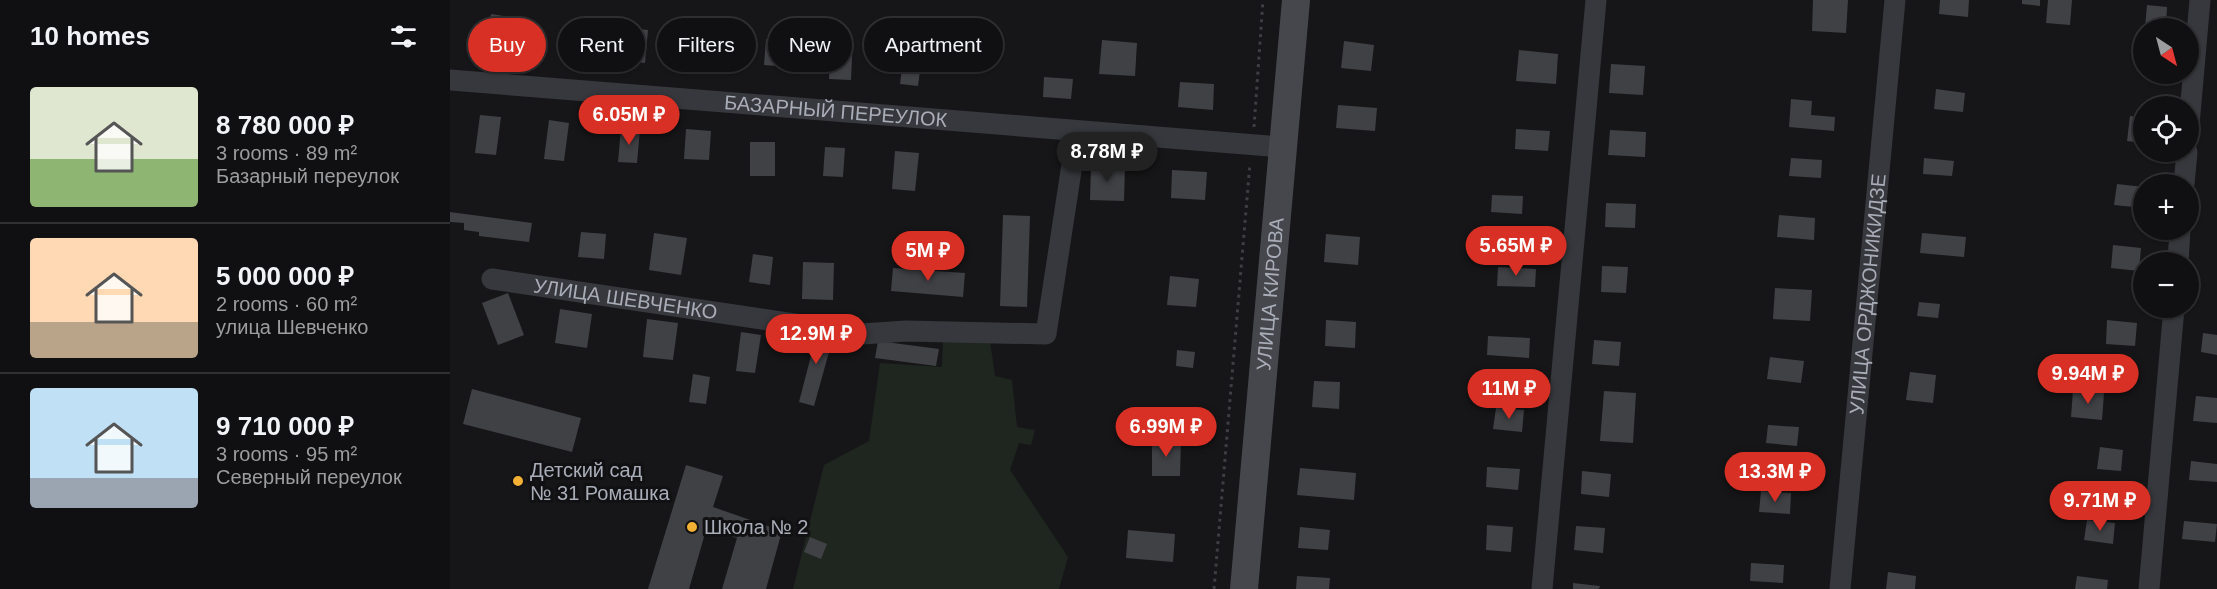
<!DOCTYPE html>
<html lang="en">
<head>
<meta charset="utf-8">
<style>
  :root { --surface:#101012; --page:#19191b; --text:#f1f3f6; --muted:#9c9d9f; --line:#303032; --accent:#d93025 }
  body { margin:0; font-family:Arial,sans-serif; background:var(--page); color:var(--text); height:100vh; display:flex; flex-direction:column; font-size:22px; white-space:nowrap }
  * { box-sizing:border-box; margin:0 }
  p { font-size:20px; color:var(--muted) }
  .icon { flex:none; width:33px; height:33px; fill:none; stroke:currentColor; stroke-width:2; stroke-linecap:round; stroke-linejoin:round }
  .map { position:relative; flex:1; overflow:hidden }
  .panel { display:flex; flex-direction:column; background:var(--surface); width:450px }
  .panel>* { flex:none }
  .hud { position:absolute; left:18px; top:18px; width:570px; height:54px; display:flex; gap:12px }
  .needle { width:39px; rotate:144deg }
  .buttons { position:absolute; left:1683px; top:18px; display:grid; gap:12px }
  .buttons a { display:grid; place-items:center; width:66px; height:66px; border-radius:50%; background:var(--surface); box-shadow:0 2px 4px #0004,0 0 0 2px var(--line); font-size:30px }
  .price { position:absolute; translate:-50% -51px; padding:0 14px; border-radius:21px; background:var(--accent); color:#fff; font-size:20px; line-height:39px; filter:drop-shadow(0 2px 3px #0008) }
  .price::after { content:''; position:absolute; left:50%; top:36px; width:18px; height:14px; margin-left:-9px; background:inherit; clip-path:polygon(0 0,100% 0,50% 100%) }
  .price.on { background:#222; color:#fff }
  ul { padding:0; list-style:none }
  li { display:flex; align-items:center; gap:18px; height:150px; padding:0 30px }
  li+li { border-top:2px solid var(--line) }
  li span { display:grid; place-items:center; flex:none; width:168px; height:120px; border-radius:6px; color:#555 }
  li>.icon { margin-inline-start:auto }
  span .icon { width:72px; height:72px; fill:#fffc; stroke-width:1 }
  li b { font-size:26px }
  h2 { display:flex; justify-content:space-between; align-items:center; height:72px; padding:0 30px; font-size:26px }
  .pill { padding:0 21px; border-radius:27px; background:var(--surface); box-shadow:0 2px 4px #0004,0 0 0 2px var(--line); font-size:21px; line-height:54px }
  .pill.on { background:var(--accent); color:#fff }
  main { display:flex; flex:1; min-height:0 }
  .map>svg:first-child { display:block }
</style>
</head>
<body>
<main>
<section class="panel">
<h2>10 homes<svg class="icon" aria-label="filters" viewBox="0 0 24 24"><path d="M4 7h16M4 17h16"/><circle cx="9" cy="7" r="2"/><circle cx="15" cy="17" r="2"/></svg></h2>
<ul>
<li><span style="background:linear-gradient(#dfe7d0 60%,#8fb573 0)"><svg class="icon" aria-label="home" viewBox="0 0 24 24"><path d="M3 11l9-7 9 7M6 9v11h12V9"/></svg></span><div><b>8 780 000 ₽</b><p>3 rooms · 89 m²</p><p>Базарный переулок</p></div></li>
<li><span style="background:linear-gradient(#ffd9b3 70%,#b9a48a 0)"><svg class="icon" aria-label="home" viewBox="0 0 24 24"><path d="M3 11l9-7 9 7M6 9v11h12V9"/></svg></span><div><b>5 000 000 ₽</b><p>2 rooms · 60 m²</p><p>улица Шевченко</p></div></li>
<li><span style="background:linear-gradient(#bfe0f5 75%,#9aa5b1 0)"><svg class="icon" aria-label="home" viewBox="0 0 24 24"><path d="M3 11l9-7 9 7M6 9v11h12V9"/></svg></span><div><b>9 710 000 ₽</b><p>3 rooms · 95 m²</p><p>Северный переулок</p></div></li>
</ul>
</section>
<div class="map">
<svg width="1767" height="589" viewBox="0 0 1767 589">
  <rect width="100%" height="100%" fill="#161618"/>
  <!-- green -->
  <path fill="#1e261f" d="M 493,337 L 540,341 L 545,376 L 562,380 L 567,427 L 585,430 L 581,445 L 569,443 L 560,470 L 618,557 L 609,589 L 343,589 L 374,465 L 419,441 L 430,363 L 492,367 Z"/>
  <!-- building -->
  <g fill="#404145">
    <path d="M 1363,0 L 1398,0 L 1396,33 L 1362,31 Z"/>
    <path d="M 1490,0 L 1519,0 L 1518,17 L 1489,14 Z"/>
    <path d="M 1572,0 L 1590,0 L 1590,6 L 1572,4 Z"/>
    <path d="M 1598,0 L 1622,0 L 1620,25 L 1596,23 Z"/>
    <path d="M 1697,5 L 1717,7 L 1716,28 L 1695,28 Z"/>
    <path d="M 41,14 L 60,17 L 56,51 L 37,49 Z"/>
    <path d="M 178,28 L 198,30 L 195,63 L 175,61 Z"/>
    <path d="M 111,31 L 143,34 L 142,56 L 110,54 Z"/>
    <path d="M 381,36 L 403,37 L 401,80 L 379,79 Z"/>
    <path d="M 316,39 L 342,42 L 340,67 L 314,65 Z"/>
    <path d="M 652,40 L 687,43 L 685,76 L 649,74 Z"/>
    <path d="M 894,41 L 924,45 L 921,71 L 891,68 Z"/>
    <path d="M 246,42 L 263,43 L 261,68 L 244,67 Z"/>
    <path d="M 1069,50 L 1108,54 L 1106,84 L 1066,81 Z"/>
    <path d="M 453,61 L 471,63 L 468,86 L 450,84 Z"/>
    <path d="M 1161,64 L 1195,66 L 1193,95 L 1159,93 Z"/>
    <path d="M 594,77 L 623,79 L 621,99 L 593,97 Z"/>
    <path d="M 730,82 L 764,84 L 763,110 L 728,107 Z"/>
    <path d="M 1486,89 L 1515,93 L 1513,112 L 1484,109 Z"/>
    <path d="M 1341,99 L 1362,101 L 1361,115 L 1385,117 L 1384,131 L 1339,127 Z"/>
    <path d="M 888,105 L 927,108 L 925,131 L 886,128 Z"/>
    <path d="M 30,115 L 51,117 L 46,155 L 25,153 Z"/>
    <path d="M 1680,116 L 1694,118 L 1694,143 L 1677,141 Z"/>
    <path d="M 99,120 L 119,123 L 114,161 L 94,159 Z"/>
    <path d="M 171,128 L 190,129 L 187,163 L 168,162 Z"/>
    <path d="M 236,129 L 261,131 L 259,160 L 234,159 Z"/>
    <path d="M 1066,129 L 1100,131 L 1098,151 L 1065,149 Z"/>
    <path d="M 1160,130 L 1196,132 L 1195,157 L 1158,155 Z"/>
    <rect x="300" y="142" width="25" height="34"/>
    <path d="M 375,147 L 395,148 L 393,177 L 373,176 Z"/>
    <path d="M 445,151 L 469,153 L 465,191 L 442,189 Z"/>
    <path d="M 1341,158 L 1372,160 L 1371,178 L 1339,176 Z"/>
    <path d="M 1474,158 L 1504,161 L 1502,176 L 1473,174 Z"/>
    <path d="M 641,164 L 675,166 L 674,201 L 640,200 Z"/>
    <path d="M 722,170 L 757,172 L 755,200 L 721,198 Z"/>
    <path d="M 1667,184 L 1694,187 L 1694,208 L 1664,205 Z"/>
    <path d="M 1042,195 L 1073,196 L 1072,214 L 1041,212 Z"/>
    <path d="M 1156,203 L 1186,204 L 1185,228 L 1155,227 Z"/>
    <path d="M 0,212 L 82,223 L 79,242 L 29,236 L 29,232 L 14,230 L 14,223 L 0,222 Z"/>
    <path d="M 553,215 L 580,216 L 577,307 L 550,306 Z"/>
    <path d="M 1329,215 L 1365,218 L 1364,240 L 1327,237 Z"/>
    <path d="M 131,232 L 156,234 L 154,259 L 128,257 Z"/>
    <path d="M 204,233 L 237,238 L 231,275 L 199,270 Z"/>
    <path d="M 1472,233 L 1516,237 L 1514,257 L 1470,253 Z"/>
    <path d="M 876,234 L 910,237 L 908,265 L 874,262 Z"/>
    <path d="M 1663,245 L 1691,248 L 1689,271 L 1661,268 Z"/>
    <path d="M 303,254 L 323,257 L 320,285 L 299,282 Z"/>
    <path d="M 353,262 L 384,263 L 383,300 L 352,299 Z"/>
    <path d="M 1152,266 L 1178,267 L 1176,293 L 1151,292 Z"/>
    <path d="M 1048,267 L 1086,269 L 1085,287 L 1047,286 Z"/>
    <path d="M 443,268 L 515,273 L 513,297 L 441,291 Z"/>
    <path d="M 720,276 L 749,279 L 746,307 L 717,305 Z"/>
    <path d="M 1325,288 L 1362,290 L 1360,321 L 1323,319 Z"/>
    <path d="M 58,293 L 74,335 L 48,345 L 32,303 Z"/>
    <path d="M 1469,302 L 1490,304 L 1488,318 L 1467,316 Z"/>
    <path d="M 110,309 L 142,314 L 137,348 L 105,343 Z"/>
    <path d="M 197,319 L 228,323 L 223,360 L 193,357 Z"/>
    <path d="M 876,320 L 906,322 L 905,348 L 875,346 Z"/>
    <path d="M 1657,320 L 1687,323 L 1685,346 L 1656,344 Z"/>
    <path d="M 362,328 L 384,334 L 364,406 L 349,402 L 362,352 L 356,350 Z"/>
    <path d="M 291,332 L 311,335 L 305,373 L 286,371 Z"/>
    <path d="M 1753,333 L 1767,335 L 1767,355 L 1751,352 Z"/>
    <path d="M 1038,336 L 1080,338 L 1079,358 L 1037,355 Z"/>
    <path d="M 1144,340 L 1171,342 L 1169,366 L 1142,364 Z"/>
    <path d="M 428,341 L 489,349 L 486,366 L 425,358 Z"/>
    <path d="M 727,350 L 745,352 L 743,368 L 726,366 Z"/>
    <path d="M 1320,357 L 1354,361 L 1351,383 L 1317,379 Z"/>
    <path d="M 1460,372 L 1486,375 L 1483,403 L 1456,400 Z"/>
    <path d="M 243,374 L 260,377 L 256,404 L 239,402 Z"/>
    <path d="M 864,381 L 890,382 L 889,409 L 862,407 Z"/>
    <path d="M 22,389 L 131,418 L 122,452 L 13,424 Z"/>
    <path d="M 1623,390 L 1654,393 L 1652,420 L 1621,417 Z"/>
    <path d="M 1154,391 L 1186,393 L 1183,443 L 1150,441 Z"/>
    <path d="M 1746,396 L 1767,398 L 1767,423 L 1743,421 Z"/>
    <path d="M 1046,408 L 1074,410 L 1072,432 L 1043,429 Z"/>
    <path d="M 1318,425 L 1349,427 L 1347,446 L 1316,443 Z"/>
    <path d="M 702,440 L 731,440 L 730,476 L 702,476 Z"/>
    <path d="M 1650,447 L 1673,450 L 1671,471 L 1647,469 Z"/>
    <path d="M 1741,461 L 1767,464 L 1767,482 L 1739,480 Z"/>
    <path d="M 236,465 L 273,476 L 263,507 L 332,531 L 316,589 L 272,589 L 287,538 L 256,530 L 239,589 L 198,589 Z"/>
    <path d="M 1037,467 L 1070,469 L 1068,490 L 1036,487 Z"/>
    <path d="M 850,468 L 906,473 L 904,500 L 847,495 Z"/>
    <path d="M 1132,471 L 1161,474 L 1159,497 L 1131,494 Z"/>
    <path d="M 1311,491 L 1341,493 L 1340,514 L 1309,512 Z"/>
    <path d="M 1637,520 L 1665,523 L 1663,544 L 1634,540 Z"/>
    <path d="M 1734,521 L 1767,524 L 1765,542 L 1732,539 Z"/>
    <path d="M 1037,525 L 1063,527 L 1061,552 L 1036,550 Z"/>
    <path d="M 1126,526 L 1155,528 L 1153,553 L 1124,550 Z"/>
    <path d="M 850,527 L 880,530 L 878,550 L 848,548 Z"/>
    <path d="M 678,530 L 725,534 L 723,562 L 676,558 Z"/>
    <path d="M 360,537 L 377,544 L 371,559 L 354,552 Z"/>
    <path d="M 1301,563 L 1334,565 L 1333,583 L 1300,581 Z"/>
    <path d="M 1438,572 L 1466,576 L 1465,589 L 1436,589 Z"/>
    <path d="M 847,576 L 880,578 L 879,589 L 846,589 Z"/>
    <path d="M 1627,576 L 1658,580 L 1657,589 L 1625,589 Z"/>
    <path d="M 1123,583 L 1150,586 L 1149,589 L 1123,589 Z"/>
  </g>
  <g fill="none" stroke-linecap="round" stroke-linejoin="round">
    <!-- path -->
    <g stroke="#3d3f44" stroke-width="3" stroke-dasharray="3 4.5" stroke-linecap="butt">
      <path d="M 804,127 L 813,0"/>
      <path d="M 764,589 L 800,163"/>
    </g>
    <!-- minor -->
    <g stroke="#37383d" stroke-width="21">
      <path id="s1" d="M 0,80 L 831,147"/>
      <path d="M 1738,136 L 1750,0"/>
      <path d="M 1734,184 L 1737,152"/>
      <path d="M 1728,262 L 1730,230"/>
      <path id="s2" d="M 42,279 L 412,334 L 456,331 L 596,334 L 627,132"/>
      <path d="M 1092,589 L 1146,0"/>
      <path id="s3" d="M 1390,589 L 1445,0"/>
      <path d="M 1699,589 L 1724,308"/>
    </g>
    <!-- secondary -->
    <path stroke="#45474d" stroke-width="28" id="s4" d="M 794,589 L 846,0"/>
  </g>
  <!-- markers -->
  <g fill="#f2b134" stroke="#111113" stroke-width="2">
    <circle cx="68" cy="481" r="6"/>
    <circle cx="242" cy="527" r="6"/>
  </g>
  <g text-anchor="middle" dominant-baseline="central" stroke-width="6" stroke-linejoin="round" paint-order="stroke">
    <!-- street labels -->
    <g font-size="20" fill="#a8adb8" stroke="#111113">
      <text stroke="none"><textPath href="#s1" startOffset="387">БАЗАРНЫЙ ПЕРЕУЛОК</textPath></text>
      <text stroke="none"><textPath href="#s4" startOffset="296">УЛИЦА КИРОВА</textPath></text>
      <text stroke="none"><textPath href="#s3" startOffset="296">УЛИЦА ОРДЖОНИКИДЗЕ</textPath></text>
      <text stroke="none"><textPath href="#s2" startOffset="135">УЛИЦА ШЕВЧЕНКО</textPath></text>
    </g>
    <!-- poi labels -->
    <g font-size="20" fill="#a8adb8" stroke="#111113" text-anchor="start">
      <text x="80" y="470">Детский сад<tspan x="80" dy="23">№ 31 Ромашка</tspan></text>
      <text x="254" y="527">Школа № 2</text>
    </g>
  </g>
</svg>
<div class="buttons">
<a><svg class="needle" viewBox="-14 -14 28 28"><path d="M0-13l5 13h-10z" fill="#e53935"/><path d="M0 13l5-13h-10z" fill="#9c9d9f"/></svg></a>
<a><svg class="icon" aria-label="locate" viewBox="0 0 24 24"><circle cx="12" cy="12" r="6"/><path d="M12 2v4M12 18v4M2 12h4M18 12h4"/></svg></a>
<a>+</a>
<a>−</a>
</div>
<b class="price" style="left:179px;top:146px">6.05M ₽</b>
<b class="price on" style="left:657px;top:183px">8.78M ₽</b>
<b class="price" style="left:1066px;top:277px">5.65M ₽</b>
<b class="price" style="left:478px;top:282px">5M ₽</b>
<b class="price" style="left:366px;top:365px">12.9M ₽</b>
<b class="price" style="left:1638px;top:405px">9.94M ₽</b>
<b class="price" style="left:1059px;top:420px">11M ₽</b>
<b class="price" style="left:716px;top:458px">6.99M ₽</b>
<b class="price" style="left:1325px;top:503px">13.3M ₽</b>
<b class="price" style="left:1650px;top:532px">9.71M ₽</b>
<div class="hud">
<a class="pill on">Buy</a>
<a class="pill">Rent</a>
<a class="pill">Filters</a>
<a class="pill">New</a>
<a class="pill">Apartment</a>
</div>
</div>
</main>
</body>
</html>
